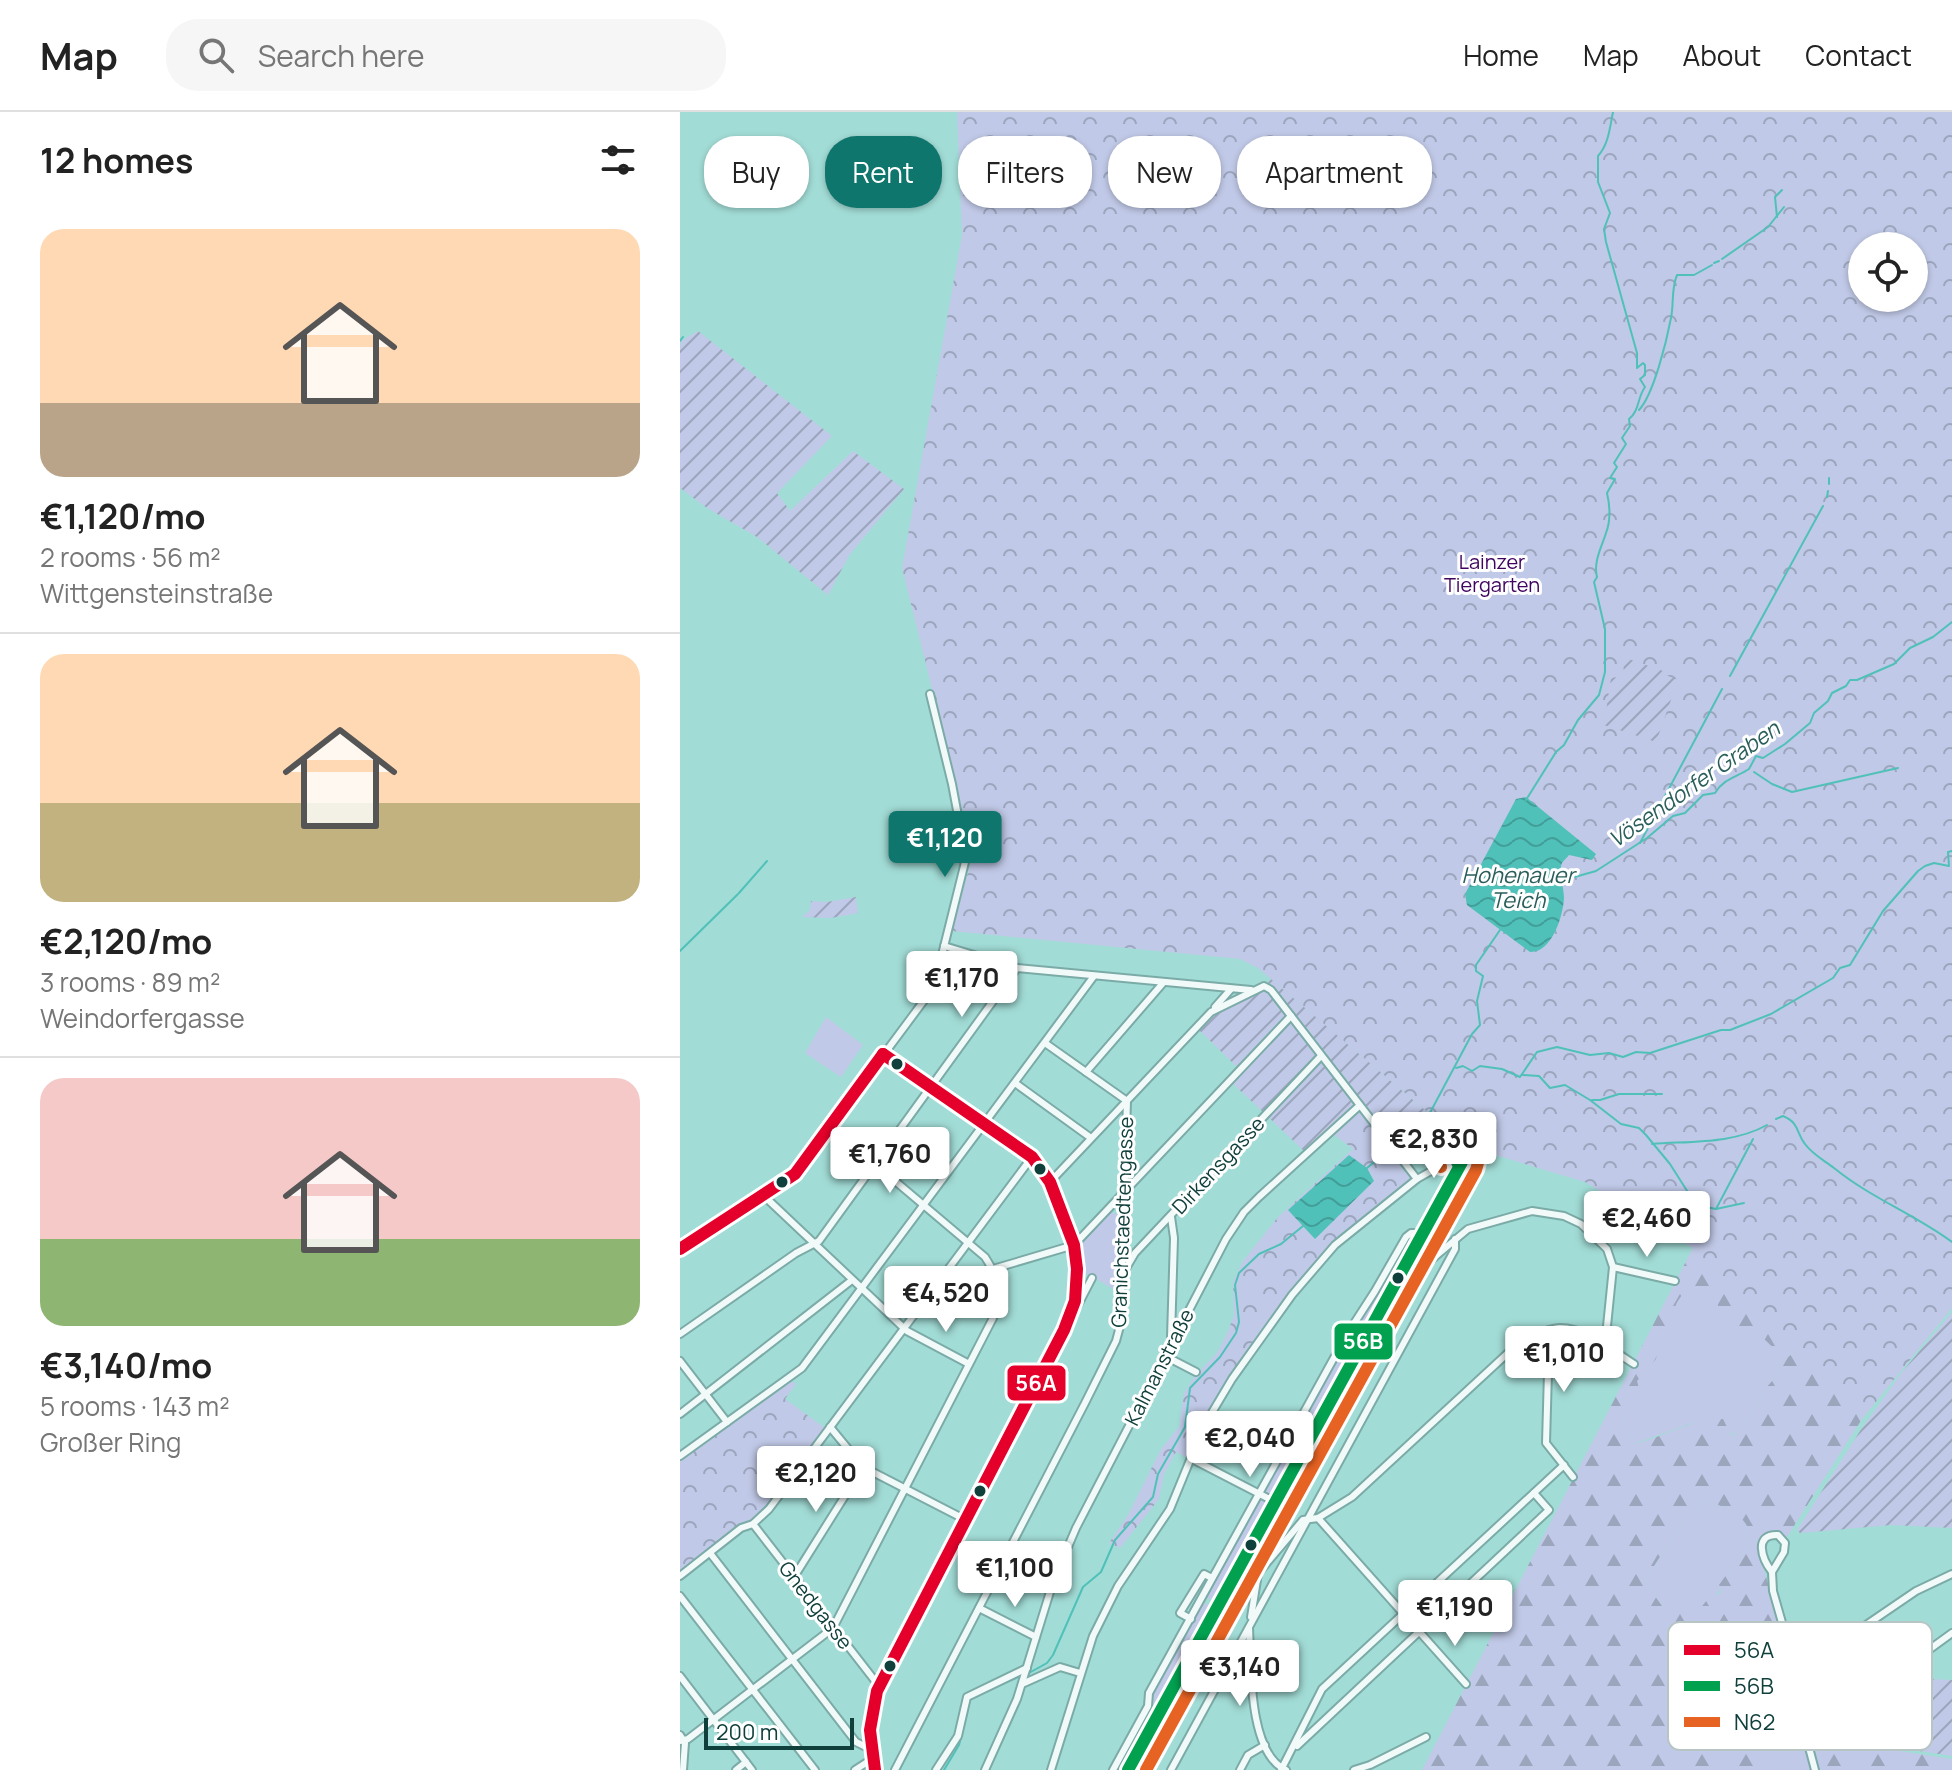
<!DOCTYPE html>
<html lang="en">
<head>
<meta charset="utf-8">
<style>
  :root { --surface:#fff; --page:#f6f6f6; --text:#222; --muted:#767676; --line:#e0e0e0; --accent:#0f766e }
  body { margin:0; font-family:Manrope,sans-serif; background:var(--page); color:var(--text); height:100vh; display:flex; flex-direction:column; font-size:30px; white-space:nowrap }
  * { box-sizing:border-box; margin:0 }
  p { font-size:26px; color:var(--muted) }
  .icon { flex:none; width:44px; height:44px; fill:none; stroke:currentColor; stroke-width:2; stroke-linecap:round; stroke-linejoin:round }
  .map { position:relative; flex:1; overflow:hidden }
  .drawer { display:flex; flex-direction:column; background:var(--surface); width:680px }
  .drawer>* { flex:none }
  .hud { position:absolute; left:24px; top:24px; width:760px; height:72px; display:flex; gap:16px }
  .fabs { position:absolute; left:1168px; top:120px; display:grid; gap:16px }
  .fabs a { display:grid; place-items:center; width:80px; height:80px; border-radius:50%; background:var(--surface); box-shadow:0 2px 6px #0004; font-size:40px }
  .scale { position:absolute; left:24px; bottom:20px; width:150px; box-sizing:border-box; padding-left:8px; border:4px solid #10403c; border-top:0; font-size:22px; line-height:28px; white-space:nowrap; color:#10403c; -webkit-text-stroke:6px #fff; paint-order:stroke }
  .price { position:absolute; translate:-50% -68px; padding:0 18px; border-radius:8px; background:#fff; color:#222; font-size:26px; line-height:52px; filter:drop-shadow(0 2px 4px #0008) }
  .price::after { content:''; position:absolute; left:50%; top:48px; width:24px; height:18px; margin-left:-12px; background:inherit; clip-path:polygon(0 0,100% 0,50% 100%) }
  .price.selected { background:var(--accent); color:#fff }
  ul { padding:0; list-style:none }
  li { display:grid; align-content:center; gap:16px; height:424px; padding:0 40px }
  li+li { border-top:2px solid var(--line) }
  li span { display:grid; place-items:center; height:248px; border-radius:24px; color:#555 }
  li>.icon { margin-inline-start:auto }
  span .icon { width:144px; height:144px; fill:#fffc; stroke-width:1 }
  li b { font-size:34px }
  h2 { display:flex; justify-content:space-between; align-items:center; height:96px; padding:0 40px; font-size:34px }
  .pill { padding:0 28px; border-radius:32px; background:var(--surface); box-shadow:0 2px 6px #0004; font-size:28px; line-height:72px }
  .pill.selected { background:var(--accent); color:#fff }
  header { display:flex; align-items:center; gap:48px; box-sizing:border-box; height:112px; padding:0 40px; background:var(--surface); border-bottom:2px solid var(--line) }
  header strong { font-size:38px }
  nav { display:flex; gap:44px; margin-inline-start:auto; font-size:28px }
  .search { width:560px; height:72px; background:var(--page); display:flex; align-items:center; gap:20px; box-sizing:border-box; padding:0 28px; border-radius:32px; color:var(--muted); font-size:30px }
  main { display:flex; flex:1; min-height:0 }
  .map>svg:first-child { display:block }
</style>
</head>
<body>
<header>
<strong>Map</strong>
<div class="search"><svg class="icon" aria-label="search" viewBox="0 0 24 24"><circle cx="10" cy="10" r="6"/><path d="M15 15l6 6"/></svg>Search here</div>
<nav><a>Home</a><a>Map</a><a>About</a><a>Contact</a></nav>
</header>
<main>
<section class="drawer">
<h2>12 homes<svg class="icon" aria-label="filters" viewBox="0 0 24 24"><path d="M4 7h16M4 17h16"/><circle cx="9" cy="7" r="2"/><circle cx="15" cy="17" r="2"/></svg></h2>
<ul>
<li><span style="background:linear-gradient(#ffd9b3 70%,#b9a48a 0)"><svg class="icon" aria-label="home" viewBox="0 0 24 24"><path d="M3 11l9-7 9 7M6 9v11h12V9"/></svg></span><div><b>€1,120/mo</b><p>2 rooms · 56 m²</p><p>Wittgensteinstraße</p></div></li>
<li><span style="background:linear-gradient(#ffd9b3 60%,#c2b280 0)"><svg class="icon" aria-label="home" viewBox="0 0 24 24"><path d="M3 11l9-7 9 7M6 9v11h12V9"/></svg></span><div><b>€2,120/mo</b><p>3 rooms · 89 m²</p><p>Weindorfergasse</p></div></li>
<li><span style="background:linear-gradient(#f6c9c9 65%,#8fb573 0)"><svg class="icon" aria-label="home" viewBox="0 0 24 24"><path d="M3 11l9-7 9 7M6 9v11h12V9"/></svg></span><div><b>€3,140/mo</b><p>5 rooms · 143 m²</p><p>Großer Ring</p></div></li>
</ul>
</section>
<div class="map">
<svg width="1272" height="1658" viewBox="0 0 1272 1658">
  <defs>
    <pattern id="forest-firs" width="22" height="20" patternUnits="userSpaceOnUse" patternTransform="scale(2)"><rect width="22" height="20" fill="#c0c9e7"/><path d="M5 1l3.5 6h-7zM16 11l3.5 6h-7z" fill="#9ba5bc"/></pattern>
    <pattern id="park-crowns" width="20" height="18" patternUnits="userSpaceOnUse" patternTransform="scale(2)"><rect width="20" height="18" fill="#c0c9e7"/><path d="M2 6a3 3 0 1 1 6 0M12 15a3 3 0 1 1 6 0" fill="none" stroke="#9ba5bc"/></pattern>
    <pattern id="garden-furrows" width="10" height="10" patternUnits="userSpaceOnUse" patternTransform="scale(2)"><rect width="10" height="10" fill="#c0c9e7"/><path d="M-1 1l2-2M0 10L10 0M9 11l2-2" fill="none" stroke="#9ba5bc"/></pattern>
    <pattern id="water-waves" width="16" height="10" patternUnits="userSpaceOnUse" patternTransform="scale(2)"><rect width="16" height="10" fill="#50c1b9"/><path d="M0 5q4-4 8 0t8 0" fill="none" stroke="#419e98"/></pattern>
  </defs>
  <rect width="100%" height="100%" fill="#a2dcd6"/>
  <!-- grass -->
  <g fill="#c0c9e7">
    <path d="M 146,905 L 183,933 L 161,965 L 125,941 Z"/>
    <path d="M 431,1100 L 439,1103 L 439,1180 L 400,1158 L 402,1132 Z"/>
    <path d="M 731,1124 L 735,1128 L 713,1162 L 594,1384 L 583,1381 L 669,1223 L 723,1131 Z"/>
    <path d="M 1013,1136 L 1116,1239 L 1100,1251 L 1093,1268 L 1085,1277 L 1067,1312 L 1060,1316 L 1056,1323 L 1026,1310 L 1010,1312 L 953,1332 L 951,1330 L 938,1282 Z"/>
    <path d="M 580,1385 L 589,1390 L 589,1392 L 536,1489 L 527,1486 L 528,1480 Z"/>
    <path d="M 1026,1388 C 1090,1411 1071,1429 1039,1473 L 1042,1476 L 1016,1504 L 982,1494 L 962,1466 L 972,1457 L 998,1417 Z"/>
    <path d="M 522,1490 L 531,1494 L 530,1500 L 443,1658 L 435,1658 L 471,1582 Z"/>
    <path d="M 1116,1591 L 1132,1658 L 1100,1658 Z"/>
  </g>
  <!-- forest -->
  <g fill="url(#forest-firs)" fill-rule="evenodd">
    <path d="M 1013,1136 L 1112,1236 L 1101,1243 L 1083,1226 L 1073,1234 L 1044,1205 L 1029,1176 C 1010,1177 1003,1177 995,1195 L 998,1199 L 995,1209 L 980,1230 L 976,1247 L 957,1269 L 960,1280 L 948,1289 L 944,1304 L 951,1330 L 954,1332 C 984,1325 1011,1307 1043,1307 L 1051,1323 L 1056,1323 L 1062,1313 L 1067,1312 L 1085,1277 L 1093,1268 L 1100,1251 L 1116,1239 L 1182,1307 L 1107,1425 L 1091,1419 L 1079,1428 L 1078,1436 L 1113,1560 L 1116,1591 L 1100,1658 L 742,1658 ZM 1026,1388 C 1090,1411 1071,1429 1039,1473 L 1042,1477 L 1039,1482 L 1031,1483 L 1015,1503 L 982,1494 L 962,1466 L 972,1457 L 998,1417 Z"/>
    <path d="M 1131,1632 L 1193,1635 L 1272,1647 L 1272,1658 L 1138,1658 Z"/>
  </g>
  <!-- park -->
  <g fill="url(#park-crowns)" fill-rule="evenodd">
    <path d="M 277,0 L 1272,0 L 1272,1196 L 1182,1307 L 1013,1136 L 905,1070 L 802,1039 L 779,1027 L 578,856 L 560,847 L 272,819 L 293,742 L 222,456 L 282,123 ZM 1182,134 L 1234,134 L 1234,186 L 1182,186 Z"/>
    <path d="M 676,999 L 682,1000 L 733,1066 L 731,1070 C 651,1128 583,1203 535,1290 C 525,1308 518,1328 510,1347 L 496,1340 L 484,1362 L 479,1387 L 440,1436 L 429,1431 L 448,1403 L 481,1337 L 499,1315 L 504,1281 L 515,1264 L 537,1241 L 545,1226 L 554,1204 L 553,1170 L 563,1149 L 598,1105 L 673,1037 L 652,1021 ZM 669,1043 L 635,1127 L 609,1098 Z"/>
    <path d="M 109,1268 L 116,1272 L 105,1287 L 145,1316 L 84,1398 L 0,1462 L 0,1347 Z"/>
  </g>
  <!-- garden -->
  <g fill="url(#garden-furrows)">
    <path d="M 18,219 L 152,324 L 97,381 L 110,399 L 173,339 L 224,377 L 170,442 L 148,483 L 77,425 L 27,396 L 0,376 L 0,237 L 1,229 Z"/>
    <path d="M 943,545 L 986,560 L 986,563 L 998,568 L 976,630 L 924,613 L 931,566 L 944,564 Z"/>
    <path d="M 176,785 L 178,801 L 151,806 L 122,805 L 130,798 L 131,789 L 147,790 Z"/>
    <path d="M 591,867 L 746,999 L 712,1030 L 673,980 L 673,975 L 670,976 L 588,870 Z"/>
    <path d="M 582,878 L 589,881 L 606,905 L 558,956 L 519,918 L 532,904 Z"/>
    <path d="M 610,909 L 626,928 L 624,931 L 628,931 L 637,944 L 584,1001 L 551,970 Z"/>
    <path d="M 639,950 L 643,950 L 673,992 L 671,997 L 624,1039 L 587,1004 Z"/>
    <path d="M 1272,1200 L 1272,1416 L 1211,1413 L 1120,1421 L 1117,1418 L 1180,1319 L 1222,1260 Z"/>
    <path d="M 1119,1561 L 1272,1568 L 1272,1644 L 1193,1632 L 1130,1629 L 1121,1595 Z"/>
  </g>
  <!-- water -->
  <g fill="url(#water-waves)">
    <path d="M 846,685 L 916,742 L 912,748 L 889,743 C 886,747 882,749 881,754 C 879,762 884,776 884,786 C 883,804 872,841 850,840 L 787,793 L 785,782 L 836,687 Z"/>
    <path d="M 669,1043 L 687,1056 L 694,1069 L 635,1127 L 608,1098 Z"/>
  </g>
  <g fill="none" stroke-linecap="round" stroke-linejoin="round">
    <!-- stream -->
    <g stroke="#50c1b9" stroke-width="2">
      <path d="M 1097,105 L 1095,85 L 1102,78"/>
      <path d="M 1042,147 L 1088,115 L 1104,95"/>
      <path d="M 1034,151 L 1039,149"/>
      <path d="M 0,229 L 3,225"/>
      <path d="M 959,298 C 974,282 987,227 991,206 C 994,192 991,177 997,163 L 1014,163 L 1032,153"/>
      <path d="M 1149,372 L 1149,366"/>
      <path d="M 1147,385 L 1148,379"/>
      <path d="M 1050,564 L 1143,394"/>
      <path d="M 1074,660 L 1092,672 L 1112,680 L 1218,656"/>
      <path d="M 846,688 L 876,640 L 884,633 L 898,608 L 919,583 L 925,560 L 925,517 L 914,470 L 917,465 C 913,450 922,434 926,421 C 931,408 930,394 927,381 L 935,367 L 930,366 L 937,355 L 934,351 L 946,332 L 942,326 L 950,314 L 949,307 C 960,298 957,286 965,275 L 960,267 L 965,263 L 965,253 L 963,251 L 957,256 L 957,241 L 926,130 L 924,117 L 930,101 L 918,70 L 918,44 C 929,32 930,14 933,0"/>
      <path d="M 960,731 L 1042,577"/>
      <path d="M 884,768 L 916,759 L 967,726 L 993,704 L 1005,701 L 1023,683 L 1035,681 C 1043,667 1057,665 1069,657 L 1076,644 L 1083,646 L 1105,632 L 1130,611 L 1134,601 L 1148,589 L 1152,581 L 1166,574 L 1170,568 L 1177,568 L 1214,552 L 1230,536 L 1253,525 L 1272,510"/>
      <path d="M 59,781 L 87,749"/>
      <path d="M 0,839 L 58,782"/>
      <path d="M 776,956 L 783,954 L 792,959 L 800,954 L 822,957 L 840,965 L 857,940 L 877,935 L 910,943 L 929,941 L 943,945 L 956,940 L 970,941 L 1041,918 L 1050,918 L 1091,902 L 1153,866 L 1160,856 L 1170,853 L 1203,799 L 1238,759 L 1245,754 L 1254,751 L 1269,754 L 1268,740 L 1272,739"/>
      <path d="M 843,963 L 859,964 L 870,976 L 885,973 L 910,988 L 941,1012 L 959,1016 L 966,1023 L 990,1052 L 1016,1093 L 1036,1097 L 1064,1091"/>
      <path d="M 912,988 L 920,988 L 939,982 L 982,982"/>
      <path d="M 1096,1007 L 1103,1004 C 1120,1011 1116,1021 1125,1032 C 1132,1042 1145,1049 1154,1056 C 1191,1086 1234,1102 1272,1130"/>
      <path d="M 715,1032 L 744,1012 L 792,922 L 800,913 L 797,889 L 803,864 L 796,859 L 796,853 L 820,818"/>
      <path d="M 972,1032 C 1011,1029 1053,1032 1087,1013"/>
      <path d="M 687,1056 L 710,1037"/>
      <path d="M 1036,1097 L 1073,1027"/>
      <path d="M 349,1561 L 367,1551 L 373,1543 L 403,1475 L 421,1460 L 435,1428 L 473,1385 L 478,1362 L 505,1315 L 510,1276 L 540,1245 L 556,1221 L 559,1210 L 555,1173 L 559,1161 L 579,1142 L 601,1132 L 623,1114"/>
      <path d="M 308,1578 L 343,1563"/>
      <path d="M 264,1658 L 279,1633 L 287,1601"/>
    </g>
    <defs>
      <g id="minor">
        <path d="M 264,834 L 337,856 L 571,878"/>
        <path d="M 535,895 L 551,877"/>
        <path d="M 406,960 L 483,871"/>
        <path d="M 335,971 L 411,1026"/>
        <path d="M 370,1070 L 531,900 L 584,874 L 591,878 L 737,1067"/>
        <path d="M 83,1083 L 227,1219 L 289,1252"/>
        <path d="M 491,1105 L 494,1126 L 491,1225"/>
        <path d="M 0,1137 L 115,1062 L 254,875 L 286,746 L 272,672 L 250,582"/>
        <path d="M 933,1155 L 995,1169"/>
        <path d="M 313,1157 L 394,1133 L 611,904"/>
        <path d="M 442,1163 L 455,1141 L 641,944"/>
        <path d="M 712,1177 L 720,1174 L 788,1117 L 852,1099 L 884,1104 L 901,1112 L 927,1137 L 933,1155 L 925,1234"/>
        <path d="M 397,1195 L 412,1166"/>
        <path d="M 0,1222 L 116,1141 L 139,1129 L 337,856"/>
        <path d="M 854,1224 L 862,1240 L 868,1260 L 866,1331 L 893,1365"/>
        <path d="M 485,1244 L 516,1260"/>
        <path d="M 0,1249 L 47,1310"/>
        <path d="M 0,1302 L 172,1168"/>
        <path d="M 150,1315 L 183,1355 L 286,1408"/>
        <path d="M 0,1344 L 122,1256 L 414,864"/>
        <path d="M 512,1347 L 595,1390"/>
        <path d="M 638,1406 L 786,1572"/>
        <path d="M 73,1412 L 199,1574"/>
        <path d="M 30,1441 L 176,1630 L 190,1637"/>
        <path d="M 1092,1460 C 1082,1447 1073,1422 1098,1423 L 1105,1431 L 1104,1440 L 1092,1460 L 1093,1479 L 1115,1556 L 1119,1598 L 1135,1658"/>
        <path d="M 0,1464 L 61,1416 L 73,1412 L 89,1397 L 352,1045"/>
        <path d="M 114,1465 L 183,1355"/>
        <path d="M 0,1484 L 135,1658"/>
        <path d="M 299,1496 L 356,1525"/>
        <path d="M 571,1505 L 578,1462"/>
        <path d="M 511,1507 L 500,1501 L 524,1462 L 532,1466"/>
        <path d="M 531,1509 L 541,1505 L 623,1408 L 638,1406 L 672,1385 L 842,1228 C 854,1224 867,1217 879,1216 C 906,1215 933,1239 954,1252"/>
        <path d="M 569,1516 C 571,1551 568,1642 606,1658"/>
        <path d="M 1170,1524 L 1236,1479 L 1272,1462"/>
        <path d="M 1217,1561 L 1272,1521"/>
        <path d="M 0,1564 L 72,1658"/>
        <path d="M 342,1572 L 380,1555 L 400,1561"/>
        <path d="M 0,1623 L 5,1631 L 3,1658"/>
        <path d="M 0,1629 L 8,1627 L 153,1516 L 313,1206 C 320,1182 319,1166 305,1145 L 150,1014"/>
        <path d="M 617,1634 L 869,1398 L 854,1381"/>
        <path d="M 56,1658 L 66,1650"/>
        <path d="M 175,1658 L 192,1647"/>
        <path d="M 195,1658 C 186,1630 190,1607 197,1579 L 384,1218 L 395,1189 L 397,1157 L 394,1133 L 370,1070 L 352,1045 L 203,942"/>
        <path d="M 215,1658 L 405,1291 L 436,1229 L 440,1214 L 447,989 L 365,931"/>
        <path d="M 256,1658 L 278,1624 L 287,1585 L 347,1556"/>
        <path d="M 305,1658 L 337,1587 L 373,1470 L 396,1416 L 546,1127 L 564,1100 L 579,1085 L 679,994"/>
        <path d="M 371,1658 L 413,1524 L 438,1474 L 490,1397 L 524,1314 L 552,1267 L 612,1183 L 655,1133 L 737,1067 L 774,1046"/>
        <path d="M 433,1658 L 468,1594 L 469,1581 L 666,1224 L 695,1179 L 726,1125 L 731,1121 L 742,1121"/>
        <path d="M 448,1658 L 782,1050 L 785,1039 L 779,1034 L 772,1041 L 779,1054"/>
        <path d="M 491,1658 L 775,1137 L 775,1127"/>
        <path d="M 560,1658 L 568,1643 L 585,1633"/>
        <path d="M 601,1658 L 642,1577 L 884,1353"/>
        <path d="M 674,1658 L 690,1653 L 746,1625"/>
      </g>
    </defs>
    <!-- minor casing -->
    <use href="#minor" stroke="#7baba7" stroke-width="10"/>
    <!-- minor -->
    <use href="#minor" stroke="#f1faf9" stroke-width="6"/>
    <defs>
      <g id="bus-1">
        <path d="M 0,1137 L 115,1062 L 203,942"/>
        <path d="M 195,1658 L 190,1618 L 197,1579 L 384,1218 L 395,1189 L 397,1157 L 394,1133 L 370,1070 L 352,1045 L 203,942"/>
      </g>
      <path id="bus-2" d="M 448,1658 L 782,1050 L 785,1039 L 779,1034 L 772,1041 L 779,1054"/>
      <path id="bus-3" d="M 466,1658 L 796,1058 C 802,1039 802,1029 784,1019 L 770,1021 C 758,1032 753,1039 761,1055"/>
    </defs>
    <!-- bus-1 casing -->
    <use href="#bus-1" stroke="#fff" stroke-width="18"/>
    <!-- bus-2 casing -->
    <use href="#bus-2" stroke="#fff" stroke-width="18"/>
    <!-- bus-3 casing -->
    <use href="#bus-3" stroke="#fff" stroke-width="18"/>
    <!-- bus-1 -->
    <use href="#bus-1" stroke="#e4002b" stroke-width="12"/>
    <!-- bus-2 -->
    <use href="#bus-2" stroke="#01a150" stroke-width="12"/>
    <!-- bus-3 -->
    <use href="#bus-3" stroke="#e76323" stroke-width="12"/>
  </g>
  <!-- markers -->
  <g fill="#10403c" stroke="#fff" stroke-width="3">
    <circle cx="217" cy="952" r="7"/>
    <circle cx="360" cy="1057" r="7"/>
    <circle cx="102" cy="1070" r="7"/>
    <circle cx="718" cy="1166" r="7"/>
    <circle cx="300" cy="1379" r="7"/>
    <circle cx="571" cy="1433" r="7"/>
    <circle cx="210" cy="1554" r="7"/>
  </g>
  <g text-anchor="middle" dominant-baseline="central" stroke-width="6" stroke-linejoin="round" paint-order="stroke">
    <!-- park labels -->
    <g font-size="20" fill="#3f0360" stroke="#fff">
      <text x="812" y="449">Lainzer<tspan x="812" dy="23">Tiergarten</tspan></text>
    </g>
    <!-- street labels -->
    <g font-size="20" fill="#10403c" stroke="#fff">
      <text transform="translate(538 1053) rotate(-47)">Dirkensgasse</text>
      <text transform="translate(442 1110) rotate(-88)">Granichstaedtengasse</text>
      <text transform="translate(479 1255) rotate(-63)">Kalmanstraße</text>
      <text transform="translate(136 1493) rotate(52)">Gnedgasse</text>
    </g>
    <!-- water labels -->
    <g font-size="22" font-style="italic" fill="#295e5a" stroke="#fff">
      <text transform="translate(1014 672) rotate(-35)">Vösendorfer Graben</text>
      <text x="838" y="763">Hohenauer<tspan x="838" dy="25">Teich</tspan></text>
    </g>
  </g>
  <!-- legend -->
  <rect x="988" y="1510" width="264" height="128" rx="12" fill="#fff" stroke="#b7c6c4" stroke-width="2"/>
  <rect x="1004" y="1533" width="36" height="10" fill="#e4002b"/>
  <rect x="1004" y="1569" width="36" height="10" fill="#01a150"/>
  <rect x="1004" y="1605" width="36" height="10" fill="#e76323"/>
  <g font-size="22" fill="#10403c">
    <text x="1054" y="1546">56A</text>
    <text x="1054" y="1582">56B</text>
    <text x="1054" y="1618">N62</text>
  </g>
  <g stroke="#fff" stroke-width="3">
    <rect x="653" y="1210" width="61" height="39" rx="8" fill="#01a150"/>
    <rect x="326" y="1252" width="61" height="38" rx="8" fill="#e4002b"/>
  </g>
  <g font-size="22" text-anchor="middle" font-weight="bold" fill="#fff">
    <text x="683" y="1237">56B</text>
    <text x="356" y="1279">56A</text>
  </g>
</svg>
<div class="fabs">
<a><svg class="icon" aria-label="locate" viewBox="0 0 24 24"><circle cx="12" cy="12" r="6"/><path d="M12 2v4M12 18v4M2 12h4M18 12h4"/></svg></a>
</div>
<div class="scale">200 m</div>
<b class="price selected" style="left:265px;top:767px">€1,120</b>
<b class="price" style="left:282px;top:907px">€1,170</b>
<b class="price" style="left:754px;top:1068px">€2,830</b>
<b class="price" style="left:210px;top:1083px">€1,760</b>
<b class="price" style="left:967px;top:1147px">€2,460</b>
<b class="price" style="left:266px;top:1222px">€4,520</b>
<b class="price" style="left:884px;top:1282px">€1,010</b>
<b class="price" style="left:570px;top:1367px">€2,040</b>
<b class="price" style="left:136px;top:1402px">€2,120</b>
<b class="price" style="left:335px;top:1497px">€1,100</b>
<b class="price" style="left:775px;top:1536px">€1,190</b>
<b class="price" style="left:560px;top:1596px">€3,140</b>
<div class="hud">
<a class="pill">Buy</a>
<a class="pill selected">Rent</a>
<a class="pill">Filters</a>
<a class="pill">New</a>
<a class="pill">Apartment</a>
</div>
</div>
</main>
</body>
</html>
